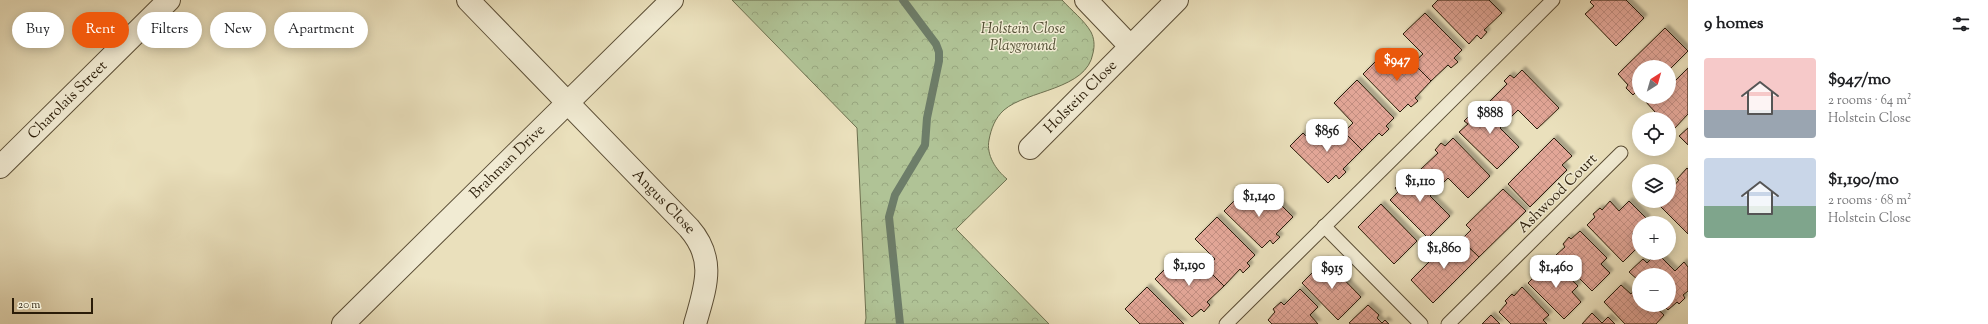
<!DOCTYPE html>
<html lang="en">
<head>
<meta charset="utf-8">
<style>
  :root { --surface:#fff; --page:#f2f2f2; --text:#202124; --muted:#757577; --accent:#ea580c }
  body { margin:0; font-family:"Sorts Mill Goudy",serif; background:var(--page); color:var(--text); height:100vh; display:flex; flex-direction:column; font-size:15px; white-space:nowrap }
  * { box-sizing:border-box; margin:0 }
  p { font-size:13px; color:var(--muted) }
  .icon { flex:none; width:22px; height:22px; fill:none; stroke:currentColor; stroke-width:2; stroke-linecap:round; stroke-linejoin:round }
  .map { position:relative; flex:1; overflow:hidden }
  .side { display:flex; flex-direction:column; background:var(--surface); width:300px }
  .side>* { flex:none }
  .banner { position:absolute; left:12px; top:12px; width:380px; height:36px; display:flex; gap:8px }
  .needle { width:26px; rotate:37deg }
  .fabs { position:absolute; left:1632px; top:60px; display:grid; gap:8px }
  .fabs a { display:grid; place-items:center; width:44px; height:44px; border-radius:50%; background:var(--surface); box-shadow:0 2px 10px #0003; font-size:20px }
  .scale { position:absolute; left:12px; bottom:10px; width:81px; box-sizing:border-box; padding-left:4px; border:2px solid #2a1c08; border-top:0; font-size:11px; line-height:14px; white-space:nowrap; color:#2a1c08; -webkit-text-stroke:3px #f1ebd3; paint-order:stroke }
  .price { position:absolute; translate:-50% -34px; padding:0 9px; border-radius:8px; background:#fff; color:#222; font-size:13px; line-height:26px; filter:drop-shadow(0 1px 2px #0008) }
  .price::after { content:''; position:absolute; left:50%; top:24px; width:12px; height:9px; margin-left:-6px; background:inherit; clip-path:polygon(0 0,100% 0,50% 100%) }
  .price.current { background:var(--accent); color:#fff }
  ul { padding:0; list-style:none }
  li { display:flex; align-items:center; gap:12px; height:100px; padding:0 16px }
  li span { display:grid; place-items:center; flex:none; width:112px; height:80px; border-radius:4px; color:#555 }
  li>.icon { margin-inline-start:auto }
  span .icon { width:48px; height:48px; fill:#fffc; stroke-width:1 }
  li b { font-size:17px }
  h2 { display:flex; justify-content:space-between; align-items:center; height:48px; padding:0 16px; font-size:17px }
  .pill { padding:0 14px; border-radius:18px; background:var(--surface); box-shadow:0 2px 10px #0003; font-size:14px; line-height:36px }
  .pill.current { background:var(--accent); color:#fff }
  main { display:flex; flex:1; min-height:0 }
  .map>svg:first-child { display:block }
</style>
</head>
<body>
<main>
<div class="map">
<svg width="1688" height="324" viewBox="0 0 1688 324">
  <defs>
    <pattern id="park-crowns" width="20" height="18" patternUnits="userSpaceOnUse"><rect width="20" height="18" fill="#b0c396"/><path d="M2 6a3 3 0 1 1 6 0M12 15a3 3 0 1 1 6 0" fill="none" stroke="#98a780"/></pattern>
    <pattern id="building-cross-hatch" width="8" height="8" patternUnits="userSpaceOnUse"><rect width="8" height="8" fill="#e2a697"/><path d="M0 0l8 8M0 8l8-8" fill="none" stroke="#c28e81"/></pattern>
    <filter id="shadow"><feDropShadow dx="3.5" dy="-3.5" stdDeviation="1" flood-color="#0004"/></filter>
  </defs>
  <rect width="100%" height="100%" fill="#eae0bc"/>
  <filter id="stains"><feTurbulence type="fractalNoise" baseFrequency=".005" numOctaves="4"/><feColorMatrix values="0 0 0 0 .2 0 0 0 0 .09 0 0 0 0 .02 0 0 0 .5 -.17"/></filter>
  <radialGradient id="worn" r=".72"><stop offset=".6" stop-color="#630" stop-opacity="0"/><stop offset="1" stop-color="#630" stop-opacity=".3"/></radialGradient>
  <!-- park -->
  <path fill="url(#park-crowns)" stroke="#6d704f" d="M 732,0 L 1062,0 C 1071,10 1084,20 1091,32 C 1094,38 1095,45 1093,53 C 1087,90 1027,90 1004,110 C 995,118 991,129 989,140 C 986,155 996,170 1007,179 L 956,229 L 1049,324 L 865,324 L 866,318 L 857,128 Z"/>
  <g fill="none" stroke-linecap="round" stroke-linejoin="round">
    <!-- stream -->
    <path stroke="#6d7d69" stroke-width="8" d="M 900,324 L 889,217 L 895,195 L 925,145 L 927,118 L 939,61 L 939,52 L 936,44 L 903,0"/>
  </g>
  <!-- building -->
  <g fill="url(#building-cross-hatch)" stroke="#2a1c08" filter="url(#shadow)">
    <path d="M 1438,0 L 1489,0 L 1502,13 L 1484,30 L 1487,32 L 1481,39 L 1477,35 L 1469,44 L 1432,6 Z"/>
    <path d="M 1592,0 L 1626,0 L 1644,18 L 1616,46 L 1585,14 L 1594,6 L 1590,2 Z"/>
    <path d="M 1425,13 L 1462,50 L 1454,58 L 1458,62 L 1451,68 L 1448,65 L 1431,81 L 1413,63 L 1423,54 L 1403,34 Z"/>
    <path d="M 1665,28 L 1688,51 L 1669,70 L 1669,67 L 1639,67 L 1639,96 L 1636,92 L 1633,95 L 1626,88 L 1628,85 L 1618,74 Z"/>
    <path d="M 1385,52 L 1404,72 L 1413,63 L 1431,81 L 1415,98 L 1418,101 L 1411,107 L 1408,104 L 1400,112 L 1363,74 Z"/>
    <path d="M 1688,68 L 1688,114 L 1673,130 L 1669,126 L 1669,119 L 1656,119 L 1652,115 L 1655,112 L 1645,101 L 1649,97 L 1669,97 L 1669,87 Z"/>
    <path d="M 1522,70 L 1559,108 L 1537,129 L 1518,110 L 1509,119 L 1490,101 L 1507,84 L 1504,81 L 1510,75 L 1514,78 Z"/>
    <path d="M 1357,80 L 1394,118 L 1386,126 L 1389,129 L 1382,136 L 1379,133 L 1362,150 L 1344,132 L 1353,123 L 1334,103 Z"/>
    <path d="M 1490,101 L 1509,119 L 1500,128 L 1519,147 L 1497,169 L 1459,132 L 1468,124 L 1464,121 L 1471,114 L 1474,117 Z"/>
    <path d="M 1318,128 L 1333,143 L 1344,132 L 1362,150 L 1343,169 L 1346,172 L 1339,179 L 1336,175 L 1328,183 L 1290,146 L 1303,133 L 1308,138 Z"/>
    <path d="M 1688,128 L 1688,145 L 1679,136 Z"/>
    <path d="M 1453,138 L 1490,176 L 1468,198 L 1448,178 L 1439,187 L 1421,169 L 1438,153 L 1435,150 L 1441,143 L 1445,146 Z"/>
    <path d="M 1554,138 L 1572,156 L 1562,165 L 1567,170 L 1530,207 L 1508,184 Z"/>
    <path d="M 1687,168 L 1688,169 L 1688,234 L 1656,202 L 1669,201 L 1669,183 L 1673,187 L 1679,180 L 1677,179 Z"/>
    <path d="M 1421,169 L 1439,187 L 1430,196 L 1450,216 L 1428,238 L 1390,200 L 1398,192 L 1395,188 L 1402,182 L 1405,185 Z"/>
    <path d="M 1246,189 L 1266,208 L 1275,199 L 1293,217 L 1276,234 L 1280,237 L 1273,244 L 1270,240 L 1262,248 L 1224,211 Z"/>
    <path d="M 1503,189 L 1526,211 L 1479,257 L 1461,240 L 1471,230 L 1466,225 Z"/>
    <path d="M 1610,201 L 1619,211 L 1629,201 L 1647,219 L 1643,223 L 1639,223 L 1639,227 L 1632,234 L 1639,241 L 1639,246 L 1623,262 L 1587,225 L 1595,217 L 1593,214 L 1600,208 L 1602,210 Z"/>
    <path d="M 1381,204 L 1417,241 L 1394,264 L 1358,227 Z"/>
    <path d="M 1217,217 L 1255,255 L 1247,263 L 1250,266 L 1243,273 L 1240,269 L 1224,286 L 1206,268 L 1215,259 L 1195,239 Z"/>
    <path d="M 1580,231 L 1607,258 L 1601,264 L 1610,273 L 1592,291 L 1556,255 L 1565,247 L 1563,244 L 1569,237 L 1571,239 Z"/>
    <path d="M 1461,240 L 1479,257 L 1433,303 L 1411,280 L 1447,244 L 1452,249 Z"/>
    <path d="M 1657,253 L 1675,271 L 1684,262 L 1688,267 L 1688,291 L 1683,295 L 1685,298 L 1679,304 L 1677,302 L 1668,310 L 1663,305 L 1669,305 L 1669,275 L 1639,275 L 1639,281 L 1629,272 L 1643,259 L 1647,263 Z"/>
    <path d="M 1177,257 L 1197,277 L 1206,268 L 1224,286 L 1207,302 L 1210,305 L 1204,312 L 1201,309 L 1192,317 L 1155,279 Z"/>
    <path d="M 1325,260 L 1361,297 L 1338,320 L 1302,283 Z"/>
    <path d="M 1551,260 L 1578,286 L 1572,292 L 1581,302 L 1564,319 L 1528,283 L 1536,275 L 1534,273 L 1540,266 L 1542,268 Z"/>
    <path d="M 1621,285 L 1631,294 L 1636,288 L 1639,291 L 1639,305 L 1653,305 L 1664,315 L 1656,324 L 1625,324 L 1604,302 Z"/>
    <path d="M 1147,287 L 1184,324 L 1140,324 L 1125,309 Z"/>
    <path d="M 1522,287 L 1549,315 L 1543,320 L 1547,324 L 1511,324 L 1499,312 L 1507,303 L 1505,301 L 1512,294 L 1514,296 Z"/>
    <path d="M 1300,289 L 1318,307 L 1310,315 L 1318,324 L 1272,324 L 1268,320 L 1275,312 L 1273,309 L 1281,302 L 1284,305 Z"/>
    <path d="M 1368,305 L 1379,315 L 1377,318 L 1382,323 L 1385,320 L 1389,324 L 1351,324 L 1349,323 Z"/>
    <path d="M 1592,313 L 1602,323 L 1608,317 L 1615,324 L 1582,324 Z"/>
    <path d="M 1491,315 L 1500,324 L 1482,324 Z"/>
  </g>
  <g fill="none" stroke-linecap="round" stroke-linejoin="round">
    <defs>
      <g id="service">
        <path d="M 1324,226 L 1421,324"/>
        <path d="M 1226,324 L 1553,0"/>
        <path d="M 1448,324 L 1621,153"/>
      </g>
      <g id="minor">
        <path id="s1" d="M 468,0 L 689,228 C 717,260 705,288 695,324"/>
        <path d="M 1086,0 L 1130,46"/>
        <path id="s2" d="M 1030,148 L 1177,0"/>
        <path id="s3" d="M 0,167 L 169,0"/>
        <path id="s4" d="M 343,324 L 672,0"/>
      </g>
    </defs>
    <!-- service casing -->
    <use href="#service" stroke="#5a4d35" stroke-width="15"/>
    <!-- minor casing -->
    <use href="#minor" stroke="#5a4d35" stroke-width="24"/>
    <!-- service -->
    <use href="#service" stroke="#f1ebd3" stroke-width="13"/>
    <!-- minor -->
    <use href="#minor" stroke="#f1ebd3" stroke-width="22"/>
  </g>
  <g text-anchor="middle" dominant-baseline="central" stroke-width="3" stroke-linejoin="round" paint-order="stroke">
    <!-- park labels -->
    <g font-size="15" font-style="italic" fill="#524e33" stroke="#f1ebd3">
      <text x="1023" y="29">Holstein Close<tspan x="1023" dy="17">Playground</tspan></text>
    </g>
    <!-- street labels -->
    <g font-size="15" fill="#2a1c08" stroke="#f1ebd3">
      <text stroke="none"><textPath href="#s2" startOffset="72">Holstein Close</textPath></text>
      <text stroke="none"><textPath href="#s3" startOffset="95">Charolais Street</textPath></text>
      <text stroke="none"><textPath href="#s4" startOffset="231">Brahman Drive</textPath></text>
      <text transform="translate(1558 194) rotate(-45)">Ashwood Court</text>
      <text stroke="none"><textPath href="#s1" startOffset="281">Angus Close</textPath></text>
    </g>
  </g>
  <rect width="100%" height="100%" filter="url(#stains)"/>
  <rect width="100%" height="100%" fill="url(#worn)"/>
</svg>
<div class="fabs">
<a><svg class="needle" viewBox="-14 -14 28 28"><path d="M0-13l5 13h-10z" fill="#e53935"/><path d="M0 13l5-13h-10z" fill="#757577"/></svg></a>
<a><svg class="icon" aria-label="locate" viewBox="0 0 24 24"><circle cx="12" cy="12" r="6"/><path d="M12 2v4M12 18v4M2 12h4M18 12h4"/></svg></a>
<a><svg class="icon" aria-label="layers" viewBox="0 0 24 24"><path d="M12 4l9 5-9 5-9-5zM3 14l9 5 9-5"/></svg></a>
<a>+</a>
<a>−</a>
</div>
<div class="scale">20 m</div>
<b class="price current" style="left:1397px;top:82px">$947</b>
<b class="price" style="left:1490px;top:135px">$888</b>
<b class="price" style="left:1327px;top:153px">$856</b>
<b class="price" style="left:1420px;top:203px">$1,110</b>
<b class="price" style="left:1259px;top:218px">$1,140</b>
<b class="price" style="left:1444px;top:270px">$1,860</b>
<b class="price" style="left:1189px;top:287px">$1,190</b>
<b class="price" style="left:1556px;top:289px">$1,460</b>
<b class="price" style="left:1332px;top:290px">$915</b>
<div class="banner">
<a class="pill">Buy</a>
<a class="pill current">Rent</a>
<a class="pill">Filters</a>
<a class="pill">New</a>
<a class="pill">Apartment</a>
</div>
</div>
<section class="side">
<h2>9 homes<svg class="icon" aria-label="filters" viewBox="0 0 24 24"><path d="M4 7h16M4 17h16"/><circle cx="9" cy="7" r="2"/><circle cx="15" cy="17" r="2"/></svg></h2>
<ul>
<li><span style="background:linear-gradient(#f6c9c9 65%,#9aa5b1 0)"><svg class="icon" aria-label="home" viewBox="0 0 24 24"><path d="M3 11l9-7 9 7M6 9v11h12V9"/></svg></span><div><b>$947/mo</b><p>2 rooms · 64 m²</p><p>Holstein Close</p></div></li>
<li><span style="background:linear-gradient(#c9d6e8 60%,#7fa58c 0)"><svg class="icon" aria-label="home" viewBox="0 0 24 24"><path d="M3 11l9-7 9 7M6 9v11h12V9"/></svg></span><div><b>$1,190/mo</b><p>2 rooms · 68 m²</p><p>Holstein Close</p></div></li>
</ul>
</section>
</main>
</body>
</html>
